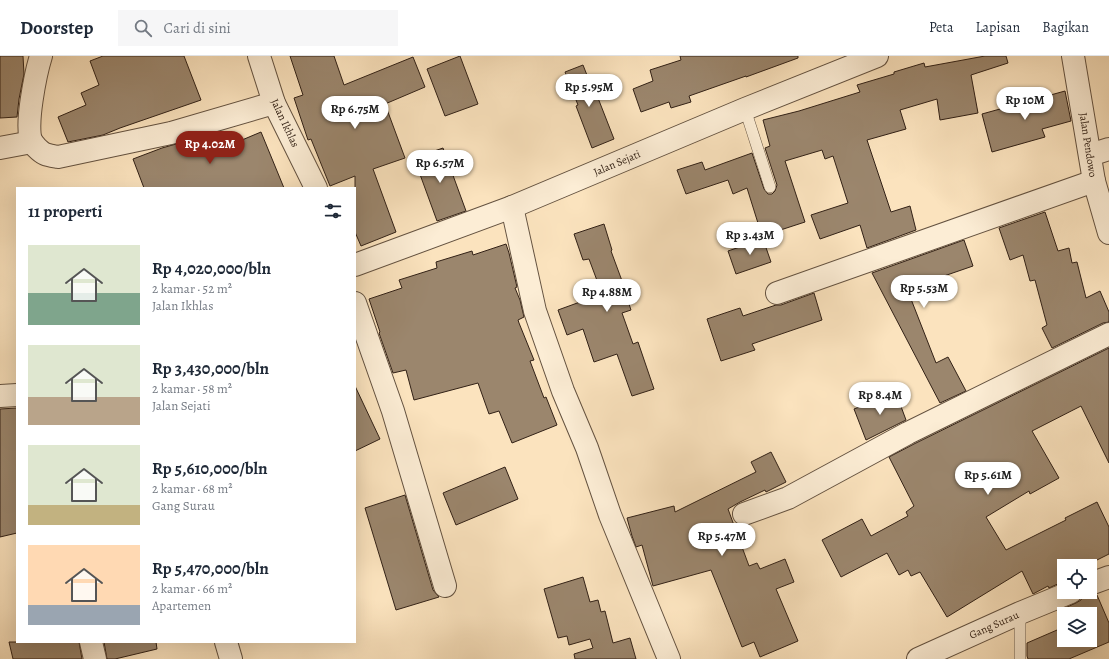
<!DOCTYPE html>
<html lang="id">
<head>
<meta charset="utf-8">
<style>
  :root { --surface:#fff; --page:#f6f6f7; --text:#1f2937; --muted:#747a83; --line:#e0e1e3; --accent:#8f2418 }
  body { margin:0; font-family:Alegreya,serif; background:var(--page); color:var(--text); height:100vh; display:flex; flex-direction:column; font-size:15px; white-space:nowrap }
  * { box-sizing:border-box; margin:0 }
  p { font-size:13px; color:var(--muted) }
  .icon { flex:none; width:22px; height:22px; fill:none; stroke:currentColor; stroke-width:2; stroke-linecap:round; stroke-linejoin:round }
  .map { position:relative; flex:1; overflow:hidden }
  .side { position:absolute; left:16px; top:131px; width:340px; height:456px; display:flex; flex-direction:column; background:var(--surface); border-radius:0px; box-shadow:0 4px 16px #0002 }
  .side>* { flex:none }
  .fabs { position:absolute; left:1057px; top:503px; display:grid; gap:8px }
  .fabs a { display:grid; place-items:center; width:40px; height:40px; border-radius:0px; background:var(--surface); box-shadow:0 4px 16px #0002; font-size:20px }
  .price { position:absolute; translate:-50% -34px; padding:0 9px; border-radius:14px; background:#fff; color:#222; font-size:13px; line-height:26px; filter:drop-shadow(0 1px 2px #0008) }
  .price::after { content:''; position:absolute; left:50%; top:24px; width:12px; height:9px; margin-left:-6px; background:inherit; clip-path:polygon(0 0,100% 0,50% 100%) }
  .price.current { background:var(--accent); color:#fff }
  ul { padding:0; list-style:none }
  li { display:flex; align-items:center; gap:12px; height:100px; padding:0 12px }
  li span { display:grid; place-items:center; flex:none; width:112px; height:80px; border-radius:0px; color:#555 }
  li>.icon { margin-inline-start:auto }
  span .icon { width:48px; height:48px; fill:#fffc; stroke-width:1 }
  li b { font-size:17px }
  h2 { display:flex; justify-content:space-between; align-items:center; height:48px; padding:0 12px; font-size:17px }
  header { display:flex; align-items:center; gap:24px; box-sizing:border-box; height:56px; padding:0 20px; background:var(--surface); border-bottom:1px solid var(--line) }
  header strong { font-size:19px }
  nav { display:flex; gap:22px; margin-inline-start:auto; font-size:14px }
  .search { width:280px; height:36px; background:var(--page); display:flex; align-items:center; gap:10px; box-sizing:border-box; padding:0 14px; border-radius:0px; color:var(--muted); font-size:15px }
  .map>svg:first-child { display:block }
</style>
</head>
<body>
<header>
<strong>Doorstep</strong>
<div class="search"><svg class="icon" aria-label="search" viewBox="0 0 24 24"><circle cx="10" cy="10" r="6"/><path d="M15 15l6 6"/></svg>Cari di sini</div>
<nav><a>Peta</a><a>Lapisan</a><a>Bagikan</a></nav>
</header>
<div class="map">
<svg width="1109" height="603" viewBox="0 0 1109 603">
  <rect width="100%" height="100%" fill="#fbe3be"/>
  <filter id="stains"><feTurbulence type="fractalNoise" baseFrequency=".005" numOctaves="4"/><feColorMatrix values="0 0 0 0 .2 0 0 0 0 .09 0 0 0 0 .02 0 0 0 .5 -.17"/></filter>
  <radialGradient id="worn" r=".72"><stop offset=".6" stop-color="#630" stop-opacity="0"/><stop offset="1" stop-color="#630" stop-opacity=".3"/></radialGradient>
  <!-- building -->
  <g fill="#9b866d" stroke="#322116">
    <path d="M 0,0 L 23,0 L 24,18 L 19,43 L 17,61 L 0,62 Z"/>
    <path d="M 103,0 L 184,0 L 201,44 L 120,72 L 103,79 L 68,86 L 58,61 L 86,49 L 81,37 L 99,29 L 90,5 Z"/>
    <path d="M 290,0 L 334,0 L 344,29 L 413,1 L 425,31 L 385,48 L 405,102 L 373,113 L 396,176 L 361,190 L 355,176 L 355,120 L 330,130 L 311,83 L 308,84 L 294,42 L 303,39 Z"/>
    <path d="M 460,0 L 478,48 L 445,60 L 427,13 Z"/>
    <path d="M 680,0 L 798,0 L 798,2 L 746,21 L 746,20 L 689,40 L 691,46 L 671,52 L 669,46 L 641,56 L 633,33 L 653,25 L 650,14 L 681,4 Z"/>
    <path d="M 985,0 L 1006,0 L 1008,7 L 971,19 L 978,57 L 940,64 L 937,43 L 900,54 L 906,73 L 867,84 L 891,156 L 910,150 L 916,174 L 867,192 L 860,169 L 820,183 L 811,159 L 848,147 L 833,100 L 825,103 L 822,94 L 785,105 L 805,166 L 762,180 L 747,132 L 733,138 L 728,124 L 686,138 L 677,114 L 702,106 L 705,114 L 752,97 L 764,133 L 768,138 L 772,138 L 775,135 L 777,129 L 765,92 L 770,90 L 763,64 L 799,55 L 860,36 L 857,29 L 894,18 L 894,16 L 924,7 L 925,11 Z"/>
    <path d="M 583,9 L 596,42 L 598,42 L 614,83 L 592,92 L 576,50 L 578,49 L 565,16 Z"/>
    <path d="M 1065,35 L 1071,65 L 1042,73 L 1045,81 L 992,96 L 982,58 Z"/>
    <path d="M 218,76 L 223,92 L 261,76 L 284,132 L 144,132 L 133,103 L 162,92 Z"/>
    <path d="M 443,92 L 466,155 L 437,165 L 414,102 Z"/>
    <path d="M 1045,156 L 1058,195 L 1069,192 L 1072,207 L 1077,206 L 1086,242 L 1100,235 L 1109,256 L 1109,266 L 1103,267 L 1052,292 L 1042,272 L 1047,269 L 1035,224 L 1030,225 L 1023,199 L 1010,204 L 999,172 Z"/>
    <path d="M 604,168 L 612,194 L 611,195 L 625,233 L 624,233 L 631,254 L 622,257 L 633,288 L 638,286 L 654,333 L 632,340 L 617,298 L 594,306 L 583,273 L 567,279 L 558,254 L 602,238 L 589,203 L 583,204 L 574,178 Z"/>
    <path d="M 763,183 L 771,206 L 736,218 L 728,195 Z"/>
    <path d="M 964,184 L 973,210 L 915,230 L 917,235 L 909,238 L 936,307 L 948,301 L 966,335 L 940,347 L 872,217 Z"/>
    <path d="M 506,188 L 509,197 L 517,231 L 515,232 L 520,244 L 524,261 L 518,264 L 519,267 L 534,304 L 530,305 L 544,342 L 546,341 L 557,369 L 512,387 L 499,355 L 489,358 L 478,327 L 414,344 L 406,314 L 393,317 L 379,277 L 380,276 L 369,243 L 402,232 L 399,224 L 437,212 L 436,206 L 472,195 L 473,199 Z"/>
    <path d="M 814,237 L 822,264 L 752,288 L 755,294 L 721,305 L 707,263 L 740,252 L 743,260 L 776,249 L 781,249 Z"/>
    <path d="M 1109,292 L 1109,407 L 1081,350 L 1032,375 L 1059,422 L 1030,438 L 1029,435 L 986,461 L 1006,494 L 1066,464 L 1065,462 L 1097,446 L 1109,471 L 1109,498 L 1085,510 L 1064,510 L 1064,525 L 1049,532 L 1048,530 L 1033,538 L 1022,515 L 947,561 L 920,516 L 911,520 L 908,514 L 899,519 L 887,497 L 841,521 L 822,484 L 862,463 L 871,480 L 908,460 L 906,456 L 914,450 L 889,401 L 914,388 Z"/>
    <path d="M 355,330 L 380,383 L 355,395 Z"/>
    <path d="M 896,337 L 906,364 L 866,384 L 854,353 Z"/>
    <path d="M 17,352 L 17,477 L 0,481 L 0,353 Z"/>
    <path d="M 771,396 L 786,426 L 766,436 L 765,434 L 740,446 L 728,453 L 749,510 L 757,507 L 760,513 L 785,503 L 794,526 L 776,533 L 798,585 L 760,601 L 754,586 L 742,591 L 711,514 L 653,530 L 642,489 L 636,491 L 632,480 L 627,462 L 674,450 L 675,456 L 756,416 L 751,406 Z"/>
    <path d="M 505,411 L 518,443 L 456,469 L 443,437 Z"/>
    <path d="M 405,439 L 433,534 L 439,541 L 396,554 L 365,452 Z"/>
    <path d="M 583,521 L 590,546 L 598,544 L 601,556 L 605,555 L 613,587 L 630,582 L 636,603 L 575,603 L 574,598 L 593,592 L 590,583 L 569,589 L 567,580 L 558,582 L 544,533 Z"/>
    <path d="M 1083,538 L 1088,540 L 1097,539 L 1109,567 L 1109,586 L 1069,603 L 1028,603 L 1027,600 L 1027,587 L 1064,571 L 1064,584 L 1090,584 L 1090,558 L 1064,558 L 1064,568 L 1058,555 L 1076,547 L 1081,544 Z"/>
    <path d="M 9,586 L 79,586 L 82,603 L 13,603 Z"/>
    <path d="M 104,586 L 156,586 L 157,593 L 115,603 L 107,603 Z"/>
  </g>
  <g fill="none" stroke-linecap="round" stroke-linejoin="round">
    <defs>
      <g id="lane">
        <path d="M 745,53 L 770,131"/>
        <path d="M 1020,603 L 1020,557"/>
      </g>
      <g id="street">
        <path d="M 41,0 C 36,16 24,73 32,86 C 33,88 35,89 36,91 C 44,99 46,99 58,101 L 171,77 L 274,47"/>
        <path d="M 259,0 L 274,47 L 316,132"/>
        <path d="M 1073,0 L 1094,125 L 1109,177"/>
        <path d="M 0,92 L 32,86"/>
        <path d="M 1090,99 L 1109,93"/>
        <path d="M 512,151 L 535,255 L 563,335 L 587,392 L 610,459 L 669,603"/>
        <path d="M 355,209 L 512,151 L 745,53 L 877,0"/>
        <path d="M 777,237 L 1094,125"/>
        <path d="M 355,247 L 393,355 L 445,530"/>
        <path d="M 0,340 L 17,339"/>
        <path d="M 744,458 L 788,442 L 908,377 L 1109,278"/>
        <path d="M 1090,528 L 1109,521"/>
        <path d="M 91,586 L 95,603"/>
        <path d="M 226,586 L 231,603"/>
        <path d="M 918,603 L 1020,557 L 1071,536"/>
      </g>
    </defs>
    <!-- lane casing -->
    <use href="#lane" stroke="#645240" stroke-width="12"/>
    <!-- street casing -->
    <use href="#street" stroke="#645240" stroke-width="24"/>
    <!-- lane -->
    <use href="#lane" stroke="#fcedd5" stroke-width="11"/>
    <!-- street -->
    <use href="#street" stroke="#fcedd5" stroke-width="22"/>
  </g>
  <g text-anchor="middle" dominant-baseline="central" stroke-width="3" stroke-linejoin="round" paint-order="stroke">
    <!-- street labels -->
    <g font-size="11" fill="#322116" stroke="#fcedd5">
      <text transform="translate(285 67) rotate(65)">Jalan Ikhlas</text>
      <text transform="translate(1088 89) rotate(81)">Jalan Pendowo</text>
      <text transform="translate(617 107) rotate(-23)">Jalan Sejati</text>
      <text transform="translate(994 569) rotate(-24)">Gang Surau</text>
    </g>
  </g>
  <rect width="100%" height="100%" filter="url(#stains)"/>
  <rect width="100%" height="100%" fill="url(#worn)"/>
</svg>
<div class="fabs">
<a><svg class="icon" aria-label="locate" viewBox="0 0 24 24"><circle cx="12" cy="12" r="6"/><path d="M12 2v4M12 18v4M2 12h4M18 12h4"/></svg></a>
<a><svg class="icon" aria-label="layers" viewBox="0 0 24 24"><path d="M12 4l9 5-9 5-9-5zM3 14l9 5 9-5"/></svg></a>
</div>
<b class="price" style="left:589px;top:52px">Rp 5.95M</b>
<b class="price" style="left:1025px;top:65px">Rp 10M</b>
<b class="price" style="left:355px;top:74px">Rp 6.75M</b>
<b class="price current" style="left:210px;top:109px">Rp 4.02M</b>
<b class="price" style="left:440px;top:128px">Rp 6.57M</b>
<b class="price" style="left:750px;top:200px">Rp 3.43M</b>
<b class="price" style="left:924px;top:253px">Rp 5.53M</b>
<b class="price" style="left:607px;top:257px">Rp 4.88M</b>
<b class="price" style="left:880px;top:360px">Rp 8.4M</b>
<b class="price" style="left:988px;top:440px">Rp 5.61M</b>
<b class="price" style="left:722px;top:501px">Rp 5.47M</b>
<section class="side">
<h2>11 properti<svg class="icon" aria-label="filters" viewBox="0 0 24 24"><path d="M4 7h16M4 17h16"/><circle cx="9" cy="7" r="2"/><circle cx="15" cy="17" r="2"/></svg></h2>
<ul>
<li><span style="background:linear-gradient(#dfe7d0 60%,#7fa58c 0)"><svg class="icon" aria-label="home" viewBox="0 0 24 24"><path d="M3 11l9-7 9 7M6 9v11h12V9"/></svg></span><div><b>Rp 4,020,000/bln</b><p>2 kamar · 52 m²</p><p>Jalan Ikhlas</p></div></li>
<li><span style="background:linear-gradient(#dfe7d0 65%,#b9a48a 0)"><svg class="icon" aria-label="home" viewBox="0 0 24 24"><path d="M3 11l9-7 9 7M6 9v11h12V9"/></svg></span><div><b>Rp 3,430,000/bln</b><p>2 kamar · 58 m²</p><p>Jalan Sejati</p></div></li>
<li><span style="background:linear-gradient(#dfe7d0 75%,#c2b280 0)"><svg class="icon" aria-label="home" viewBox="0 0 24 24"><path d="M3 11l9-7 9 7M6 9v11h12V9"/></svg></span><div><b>Rp 5,610,000/bln</b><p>2 kamar · 68 m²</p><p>Gang Surau</p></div></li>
<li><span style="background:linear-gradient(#ffd9b3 75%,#9aa5b1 0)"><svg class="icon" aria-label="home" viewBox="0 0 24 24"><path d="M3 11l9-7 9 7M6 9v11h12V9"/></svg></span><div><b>Rp 5,470,000/bln</b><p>2 kamar · 66 m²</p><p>Apartemen</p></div></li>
</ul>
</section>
</div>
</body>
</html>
